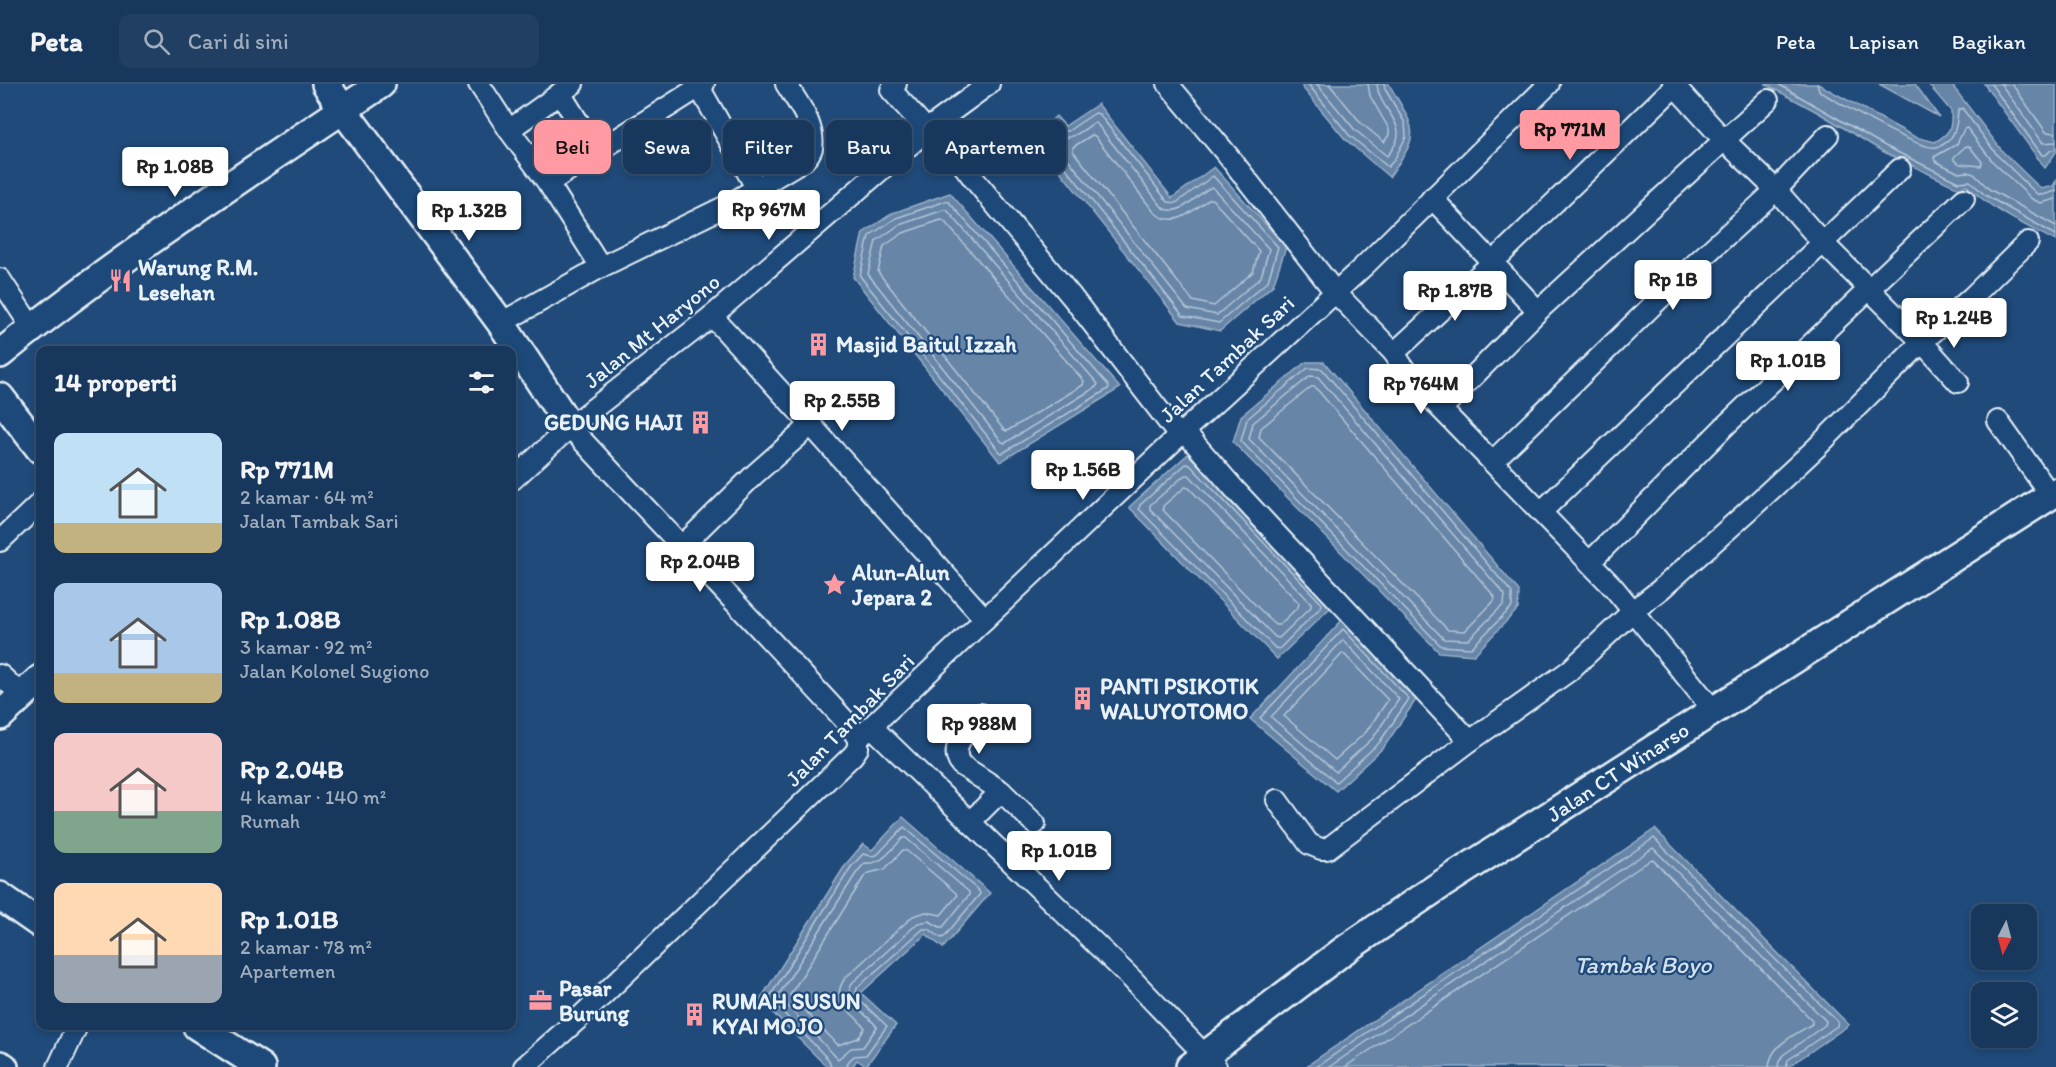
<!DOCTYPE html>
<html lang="id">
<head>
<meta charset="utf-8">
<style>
  :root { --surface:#17385c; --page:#203f62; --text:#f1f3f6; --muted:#9eacbb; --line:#365272; --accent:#ff9aa2 }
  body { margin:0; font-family:Itim,sans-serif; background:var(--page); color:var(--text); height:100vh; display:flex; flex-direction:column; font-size:22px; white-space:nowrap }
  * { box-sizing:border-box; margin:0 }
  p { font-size:20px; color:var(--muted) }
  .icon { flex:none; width:33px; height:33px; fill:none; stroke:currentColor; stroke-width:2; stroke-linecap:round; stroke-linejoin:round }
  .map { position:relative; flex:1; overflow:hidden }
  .side { position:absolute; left:36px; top:262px; width:480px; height:684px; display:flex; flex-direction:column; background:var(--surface); border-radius:12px; box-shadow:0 3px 9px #0003,0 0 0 2px var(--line) }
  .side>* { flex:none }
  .hud { position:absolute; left:534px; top:36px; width:570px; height:54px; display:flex; gap:12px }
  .needle { width:39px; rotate:186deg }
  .tools { position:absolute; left:1971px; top:820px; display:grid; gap:12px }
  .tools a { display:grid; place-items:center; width:66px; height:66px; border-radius:12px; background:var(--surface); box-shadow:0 3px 9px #0003,0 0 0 2px var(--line); font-size:30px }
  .price { position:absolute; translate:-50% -51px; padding:0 14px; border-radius:6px; background:#fff; color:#222; font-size:20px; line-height:39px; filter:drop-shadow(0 2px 3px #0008) }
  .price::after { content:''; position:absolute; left:50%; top:36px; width:18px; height:14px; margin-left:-9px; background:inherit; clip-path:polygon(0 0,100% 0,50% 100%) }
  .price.active { background:var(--accent); color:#111 }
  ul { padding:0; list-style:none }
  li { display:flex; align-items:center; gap:18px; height:150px; padding:0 18px }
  li span { display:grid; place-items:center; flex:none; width:168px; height:120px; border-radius:12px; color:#555 }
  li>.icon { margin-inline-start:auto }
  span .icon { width:72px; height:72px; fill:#fffc; stroke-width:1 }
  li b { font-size:26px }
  h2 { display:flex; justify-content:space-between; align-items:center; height:72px; padding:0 18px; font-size:26px }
  .pill { padding:0 21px; border-radius:12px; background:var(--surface); box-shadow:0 3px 9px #0003,0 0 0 2px var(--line); font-size:21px; line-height:54px }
  .pill.active { background:var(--accent); color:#111 }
  header { display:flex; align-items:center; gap:36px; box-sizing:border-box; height:84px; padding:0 30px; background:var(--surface); border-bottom:2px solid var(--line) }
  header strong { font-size:28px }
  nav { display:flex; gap:33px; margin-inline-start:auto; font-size:21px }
  .search { width:420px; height:54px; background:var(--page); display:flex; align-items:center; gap:15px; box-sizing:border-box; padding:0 21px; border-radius:12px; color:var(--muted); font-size:22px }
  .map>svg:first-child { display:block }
</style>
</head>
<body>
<header>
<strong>Peta</strong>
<div class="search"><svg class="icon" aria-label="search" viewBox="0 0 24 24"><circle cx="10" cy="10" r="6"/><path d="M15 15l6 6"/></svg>Cari di sini</div>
<nav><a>Peta</a><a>Lapisan</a><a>Bagikan</a></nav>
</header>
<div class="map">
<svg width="2056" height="983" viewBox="0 0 2056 983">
  <rect width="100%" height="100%" fill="#1f4a7a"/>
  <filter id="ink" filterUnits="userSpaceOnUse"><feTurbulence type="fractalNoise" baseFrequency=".0167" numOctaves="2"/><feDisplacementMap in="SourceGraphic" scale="12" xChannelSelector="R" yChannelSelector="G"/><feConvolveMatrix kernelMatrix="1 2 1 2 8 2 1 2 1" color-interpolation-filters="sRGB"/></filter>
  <g filter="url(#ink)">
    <!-- water -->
    <g fill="#6685a7" stroke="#9ab0c7" stroke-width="1.5">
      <path d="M 1302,0 L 1389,0 C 1415,46 1423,47 1389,93 L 1345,55 L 1302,3 Z"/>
      <path d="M 1765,0 L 1818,0 L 1915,53 L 1935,58 C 1950,49 1952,45 1951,27 L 1928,0 L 1951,0 L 2003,68 L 2041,105 L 2053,102 L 2056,97 L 2056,157 C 2024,141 1992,126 1966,101 L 1960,105 L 1882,67 L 1819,29 Z"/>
      <path d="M 1879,0 L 1915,0 L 1939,33 Z"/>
      <path d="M 1984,0 L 2056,0 L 2056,68 L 2045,84 Z"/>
      <path d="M 1098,20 L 1172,114 L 1214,83 L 1286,163 L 1273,201 L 1220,247 L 1180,238 L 1033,53 L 1056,32 L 1065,42 Z"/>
      <path d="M 950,109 L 1120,304 L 1000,378 L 853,193 L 863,149 L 893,129 Z"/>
      <path d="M 1306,278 L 1324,278 L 1519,507 L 1518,525 L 1474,571 L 1439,568 L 1233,358 L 1241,332 Z"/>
      <path d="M 1188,370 L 1332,522 L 1277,575 L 1129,423 Z"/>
      <path d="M 1343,535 L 1417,614 L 1384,663 L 1336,707 L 1250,635 Z"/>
      <path d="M 903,733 L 990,809 L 943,864 L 926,850 L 861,909 L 896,941 L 866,982 L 857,976 L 852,983 L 827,983 L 760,916 L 846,780 L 863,760 L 872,766 Z"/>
      <path d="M 1655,745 L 1849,941 L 1788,983 L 1305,983 Z"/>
    </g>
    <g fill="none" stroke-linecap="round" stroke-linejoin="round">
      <!-- shore -->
      <g stroke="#b4c6d8" stroke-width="1.5">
        <path d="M 1308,0 L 1349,51 L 1388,83 L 1394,76 L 1406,53 L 1405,39 L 1385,5 L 1384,0"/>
        <path d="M 1317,0 L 1355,46 L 1387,72 C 1416,40 1379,30 1377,0"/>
        <path d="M 1329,0 L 1361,39 L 1384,58 L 1389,51 L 1389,45 L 1370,12 L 1368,0"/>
        <path d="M 1778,0 L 1885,62 L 1958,98 L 1970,97 L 1985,111 L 2056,151"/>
        <path d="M 1817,0 L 1820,8 C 1839,18 1921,68 1937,63 C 1955,58 1957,42 1958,26 L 1962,24 L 1998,72 L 2037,110 L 2043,111 L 2056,107"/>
        <path d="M 1991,0 L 2042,71 L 2046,71 L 2051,66 L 2056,65"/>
        <path d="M 2001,0 L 2043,59 L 2056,58"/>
        <path d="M 2012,0 L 2046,48 L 2056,49"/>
        <path d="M 1095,29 L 1099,30 L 1168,118 L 1176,119 L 1213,92 L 1278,163 L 1268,197 L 1219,239 L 1183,232 L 1043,55 L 1043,52 L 1055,42 L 1063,47 L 1068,47 Z"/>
        <path d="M 1094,39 L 1097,40 L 1163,124 C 1182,134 1196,109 1212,103 L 1269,165 L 1261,193 L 1217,231 L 1187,225 L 1053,56 L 1055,52 C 1071,58 1081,47 1094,39 Z"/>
        <path d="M 1092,51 L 1095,52 L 1154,128 C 1174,146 1192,127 1209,115 L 1212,115 L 1259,167 L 1253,188 L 1214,222 L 1193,217 L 1073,67 L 1073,63 Z"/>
        <path d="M 1966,62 L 1970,63 L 1982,78 L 1981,82 L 1960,80 L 1954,76 L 1954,73 Z"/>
        <path d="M 2056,115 L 2041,119 L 2032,115 L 1993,78 L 1967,44 L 1964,45 L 1957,60 L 1934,73 L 1935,77 L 1959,89 L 1967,88 L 1974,90 L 1989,105 L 2056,142"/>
        <path d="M 946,117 L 949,118 L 1109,302 L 1108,305 L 1003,369 L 1000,368 L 860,192 L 869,152 L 896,134 Z"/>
        <path d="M 944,126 L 947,126 L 1098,300 L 1096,303 L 1005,359 L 1002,358 L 868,190 L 876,157 L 899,141 Z"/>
        <path d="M 941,136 L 944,137 L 1084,297 L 1083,301 L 1007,347 L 1004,346 L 878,188 L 884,162 L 903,149 Z"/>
        <path d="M 1308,284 L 1322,285 L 1512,509 L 1512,523 L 1471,564 L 1441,562 L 1241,357 L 1247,335 Z"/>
        <path d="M 1310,292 L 1318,293 L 1505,511 L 1504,520 L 1468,556 L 1444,555 L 1249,355 L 1253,339 Z"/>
        <path d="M 1311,303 L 1315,303 L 1495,513 L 1494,517 L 1465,547 L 1448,546 L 1259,353 L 1261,344 Z"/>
        <path d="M 1186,380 L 1190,381 L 1322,520 L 1321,523 L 1279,565 L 1275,564 L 1139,425 L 1140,421 Z"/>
        <path d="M 1185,391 L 1189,391 L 1311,519 L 1311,523 L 1279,554 L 1275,553 L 1150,425 L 1150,421 Z"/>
        <path d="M 1185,403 L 1189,404 L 1299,519 L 1298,523 L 1279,541 L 1275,541 L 1163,426 L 1163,422 Z"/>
        <path d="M 1343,545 L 1409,615 L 1379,659 L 1336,698 L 1260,634 Z"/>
        <path d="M 1343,556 L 1399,615 L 1373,654 L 1336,688 L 1271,633 Z"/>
        <path d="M 1343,569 L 1388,616 L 1366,648 L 1335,676 L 1284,632 Z"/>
        <path d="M 903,754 L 906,754 L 969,808 L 969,811 L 943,843 L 940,843 L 929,837 L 918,839 L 852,899 C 840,919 868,929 877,943 L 863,963 L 851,964 L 838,975 L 778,912 L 857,788 L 865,779 C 883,781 891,765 903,754 Z"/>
        <path d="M 903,766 L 907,767 L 956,809 L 957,812 L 941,831 L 926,828 L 913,832 L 845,894 C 828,919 853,927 865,944 L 858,954 L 838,961 L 790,911 L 864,793 L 869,789 L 885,785 Z"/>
        <path d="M 831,983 L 829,976 L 769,914 L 851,783 L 863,770 L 871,772 L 877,771 L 904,743 L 979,807 L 980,810 L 944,853 L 941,854 L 929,845 L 923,845 L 857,904 L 856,909 L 857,914 L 887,942 L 866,971 L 854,972 L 848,978 L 847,983"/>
        <path d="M 1316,983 L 1654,754 L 1838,938 L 1837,942 L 1788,976 L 1786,983"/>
        <path d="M 1329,983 L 1653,764 L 1826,937 L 1825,941 L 1783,971 L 1779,977 L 1778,983"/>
        <path d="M 1345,983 L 1652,775 L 1812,936 L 1812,940 C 1795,951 1770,961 1769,983"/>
      </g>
      <defs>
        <g id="street">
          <path d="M 479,0 L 509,46 L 548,99 L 601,183 L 728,121 L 804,76 C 807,73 811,68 812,64 C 816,41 797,18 786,0"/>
          <path d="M 896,0 L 891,6 L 927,46"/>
          <path d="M 1168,0 L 1229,73 L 1335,208 L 1394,269 L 1407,289 L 1441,325 L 1614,504 L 1714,627"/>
          <path d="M 1673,0 L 1724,56 L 1776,106 L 1822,158 L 1922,258 L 1958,298"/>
          <path d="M 699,3 L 757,105"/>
          <path d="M 560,9 L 597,68"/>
          <path d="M 933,41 L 973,94 L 1072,213 L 1179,352"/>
          <path d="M 509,46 L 573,0"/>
          <path d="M 548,99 L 704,0"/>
          <path d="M 1432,114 L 1538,227"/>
          <path d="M 0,195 L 32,244"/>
          <path d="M 712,232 L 811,341"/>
          <path d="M 501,239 L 601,183"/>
          <path d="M 1394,269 L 1492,179 L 1675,2"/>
          <path d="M 1441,325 L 1538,227 L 1768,16"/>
          <path d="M 1998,337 L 2051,412"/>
          <path d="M 570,343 C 663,444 758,541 850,642 L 858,655"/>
          <path d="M 1184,347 L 1237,408 L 1470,657"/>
          <path d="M 1492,378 L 1694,181 L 1776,106 L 1828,51"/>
          <path d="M 512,396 L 570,343 L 712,232 L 933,41 L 989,0"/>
          <path d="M 1541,428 L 1900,85"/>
          <path d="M 0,457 L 40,419"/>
          <path d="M 681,463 L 755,390 L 811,341 L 985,535"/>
          <path d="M 1590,478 L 1727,340 L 1964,115"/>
          <path d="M 0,591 L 22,611"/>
          <path d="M 981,630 C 970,644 947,662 961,681 L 1001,707"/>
          <path d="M 872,643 L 1132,895 L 1216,983"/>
          <path d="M 1277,716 L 1309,760 L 1321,765 L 1327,765 L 1470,657 L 1569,587 L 1633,527 L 1661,505 L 1746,429 L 1816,364 L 1922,258 L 1972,213 L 2028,158"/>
          <path d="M 970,738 L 1001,707 L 1035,740"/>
          <path d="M 58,983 L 77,942"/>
          <path d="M 524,983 L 577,936 L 853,671 L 858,664 L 858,655 L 1184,347 L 1363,183 L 1549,0"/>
        </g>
        <g id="secondary">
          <path d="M 326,0 L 343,26 L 501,239 L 570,343"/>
          <path d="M 0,270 C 121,172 252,87 381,0"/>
          <path d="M 0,313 L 40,365"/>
          <path d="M 0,632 L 40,595"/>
          <path d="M 0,812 L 40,840"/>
          <path d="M 197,942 L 261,983"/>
          <path d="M 0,981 L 4,983"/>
          <path d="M 1190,983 L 1343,867 L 1436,804 L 2056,408"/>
        </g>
      </defs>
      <!-- street casing -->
      <use href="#street" stroke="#e8f1f8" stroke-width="24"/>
      <!-- secondary casing -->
      <use href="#secondary" stroke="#e8f1f8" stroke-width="32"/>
      <!-- street -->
      <use href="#street" stroke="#1f4a7a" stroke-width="20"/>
      <!-- secondary -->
      <use href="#secondary" stroke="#1f4a7a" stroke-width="27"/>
    </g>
  </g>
  <!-- icons -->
  <defs>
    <symbol id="restaurant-bare" viewBox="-9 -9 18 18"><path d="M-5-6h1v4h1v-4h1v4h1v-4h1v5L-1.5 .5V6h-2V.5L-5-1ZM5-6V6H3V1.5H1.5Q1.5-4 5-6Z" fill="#ff9aa2" stroke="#1f4a7a" stroke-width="2.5" paint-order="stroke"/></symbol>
    <symbol id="building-bare" viewBox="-9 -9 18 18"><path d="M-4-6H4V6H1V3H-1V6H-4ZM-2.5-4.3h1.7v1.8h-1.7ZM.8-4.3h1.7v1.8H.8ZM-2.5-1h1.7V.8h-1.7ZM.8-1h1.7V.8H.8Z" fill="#ff9aa2" stroke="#1f4a7a" stroke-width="2.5" paint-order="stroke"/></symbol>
    <symbol id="sight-bare" viewBox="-9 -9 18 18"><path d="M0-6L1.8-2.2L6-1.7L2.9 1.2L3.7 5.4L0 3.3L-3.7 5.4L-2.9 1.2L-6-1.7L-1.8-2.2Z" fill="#ff9aa2" stroke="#1f4a7a" stroke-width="2.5" paint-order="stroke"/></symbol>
    <symbol id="office-bare" viewBox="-9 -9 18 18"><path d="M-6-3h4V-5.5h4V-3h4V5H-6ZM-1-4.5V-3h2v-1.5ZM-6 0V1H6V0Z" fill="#ff9aa2" stroke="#1f4a7a" stroke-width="2.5" paint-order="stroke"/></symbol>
  </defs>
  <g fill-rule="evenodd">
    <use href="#restaurant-bare" x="104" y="180" width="33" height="33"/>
    <use href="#building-bare" x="802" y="244" width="33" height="33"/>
    <use href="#building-bare" x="684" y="322" width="33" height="33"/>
    <use href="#sight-bare" x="818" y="484" width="33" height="33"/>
    <use href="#building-bare" x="1066" y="598" width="33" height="33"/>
    <use href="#office-bare" x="524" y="900" width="33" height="33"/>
    <use href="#building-bare" x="678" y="914" width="33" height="33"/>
  </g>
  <g text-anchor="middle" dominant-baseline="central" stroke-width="4.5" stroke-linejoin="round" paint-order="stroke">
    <!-- poi labels -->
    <g font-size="22" font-weight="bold" fill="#e8f1f8" stroke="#1f4a7a" text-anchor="start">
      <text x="138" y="183">Warung R.M.<tspan x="138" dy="25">Lesehan</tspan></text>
      <text x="836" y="260">Masjid Baitul Izzah</text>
      <text x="683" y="338" text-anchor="end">GEDUNG HAJI</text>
      <text x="852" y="488">Alun-Alun<tspan x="852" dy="25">Jepara 2</tspan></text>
      <text x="1100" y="602">PANTI PSIKOTIK<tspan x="1100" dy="25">WALUYOTOMO</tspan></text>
      <text x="559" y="904">Pasar<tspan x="559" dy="25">Burung</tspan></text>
      <text x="712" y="917">RUMAH SUSUN<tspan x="712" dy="25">KYAI MOJO</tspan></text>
    </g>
    <!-- street labels -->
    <g font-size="22" fill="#e8f1f8" stroke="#1f4a7a">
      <text transform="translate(652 247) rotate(-39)">Jalan Mt Haryono</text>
      <text transform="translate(1227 275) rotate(-43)">Jalan Tambak Sari</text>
      <text transform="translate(850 636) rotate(-46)">Jalan Tambak Sari</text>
      <text transform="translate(1618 688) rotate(-33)">Jalan CT Winarso</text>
    </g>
    <!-- water labels -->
    <g font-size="24" font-style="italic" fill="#d4e1ec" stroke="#1f4a7a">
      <text x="1643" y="880">Tambak Boyo</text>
    </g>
  </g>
</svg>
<div class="tools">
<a><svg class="needle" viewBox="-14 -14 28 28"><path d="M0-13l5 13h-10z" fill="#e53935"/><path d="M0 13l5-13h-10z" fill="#9eacbb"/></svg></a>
<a><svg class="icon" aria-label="layers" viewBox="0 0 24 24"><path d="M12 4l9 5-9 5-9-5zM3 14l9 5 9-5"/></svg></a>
</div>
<b class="price active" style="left:1570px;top:77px">Rp 771M</b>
<b class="price" style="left:175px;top:114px">Rp 1.08B</b>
<b class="price" style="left:769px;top:157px">Rp 967M</b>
<b class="price" style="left:469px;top:158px">Rp 1.32B</b>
<b class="price" style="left:1673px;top:227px">Rp 1B</b>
<b class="price" style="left:1455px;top:238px">Rp 1.87B</b>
<b class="price" style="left:1954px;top:265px">Rp 1.24B</b>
<b class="price" style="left:1788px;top:308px">Rp 1.01B</b>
<b class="price" style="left:1421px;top:331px">Rp 764M</b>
<b class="price" style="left:842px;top:348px">Rp 2.55B</b>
<b class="price" style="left:1083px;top:417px">Rp 1.56B</b>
<b class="price" style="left:700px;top:509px">Rp 2.04B</b>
<b class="price" style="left:979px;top:671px">Rp 988M</b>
<b class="price" style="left:1059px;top:798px">Rp 1.01B</b>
<div class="hud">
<a class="pill active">Beli</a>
<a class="pill">Sewa</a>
<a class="pill">Filter</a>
<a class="pill">Baru</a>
<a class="pill">Apartemen</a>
</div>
<section class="side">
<h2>14 properti<svg class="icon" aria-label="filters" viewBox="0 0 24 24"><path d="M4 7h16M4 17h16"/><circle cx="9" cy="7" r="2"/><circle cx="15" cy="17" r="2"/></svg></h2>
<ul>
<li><span style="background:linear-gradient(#bfe0f5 75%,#c2b280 0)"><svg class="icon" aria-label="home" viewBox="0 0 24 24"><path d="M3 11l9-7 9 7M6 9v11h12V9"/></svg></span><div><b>Rp 771M</b><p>2 kamar · 64 m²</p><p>Jalan Tambak Sari</p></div></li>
<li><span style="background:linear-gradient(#a9c7e8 75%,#c2b280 0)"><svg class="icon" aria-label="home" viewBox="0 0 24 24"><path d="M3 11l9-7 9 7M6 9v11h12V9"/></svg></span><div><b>Rp 1.08B</b><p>3 kamar · 92 m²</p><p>Jalan Kolonel Sugiono</p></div></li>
<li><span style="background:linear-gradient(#f6c9c9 65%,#7fa58c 0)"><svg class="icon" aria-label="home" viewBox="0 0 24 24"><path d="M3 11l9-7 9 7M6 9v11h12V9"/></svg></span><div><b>Rp 2.04B</b><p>4 kamar · 140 m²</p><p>Rumah</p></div></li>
<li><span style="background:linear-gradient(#ffd9b3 60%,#9aa5b1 0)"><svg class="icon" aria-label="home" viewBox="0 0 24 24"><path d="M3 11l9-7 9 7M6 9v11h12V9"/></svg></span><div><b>Rp 1.01B</b><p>2 kamar · 78 m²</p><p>Apartemen</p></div></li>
</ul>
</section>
</div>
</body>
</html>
